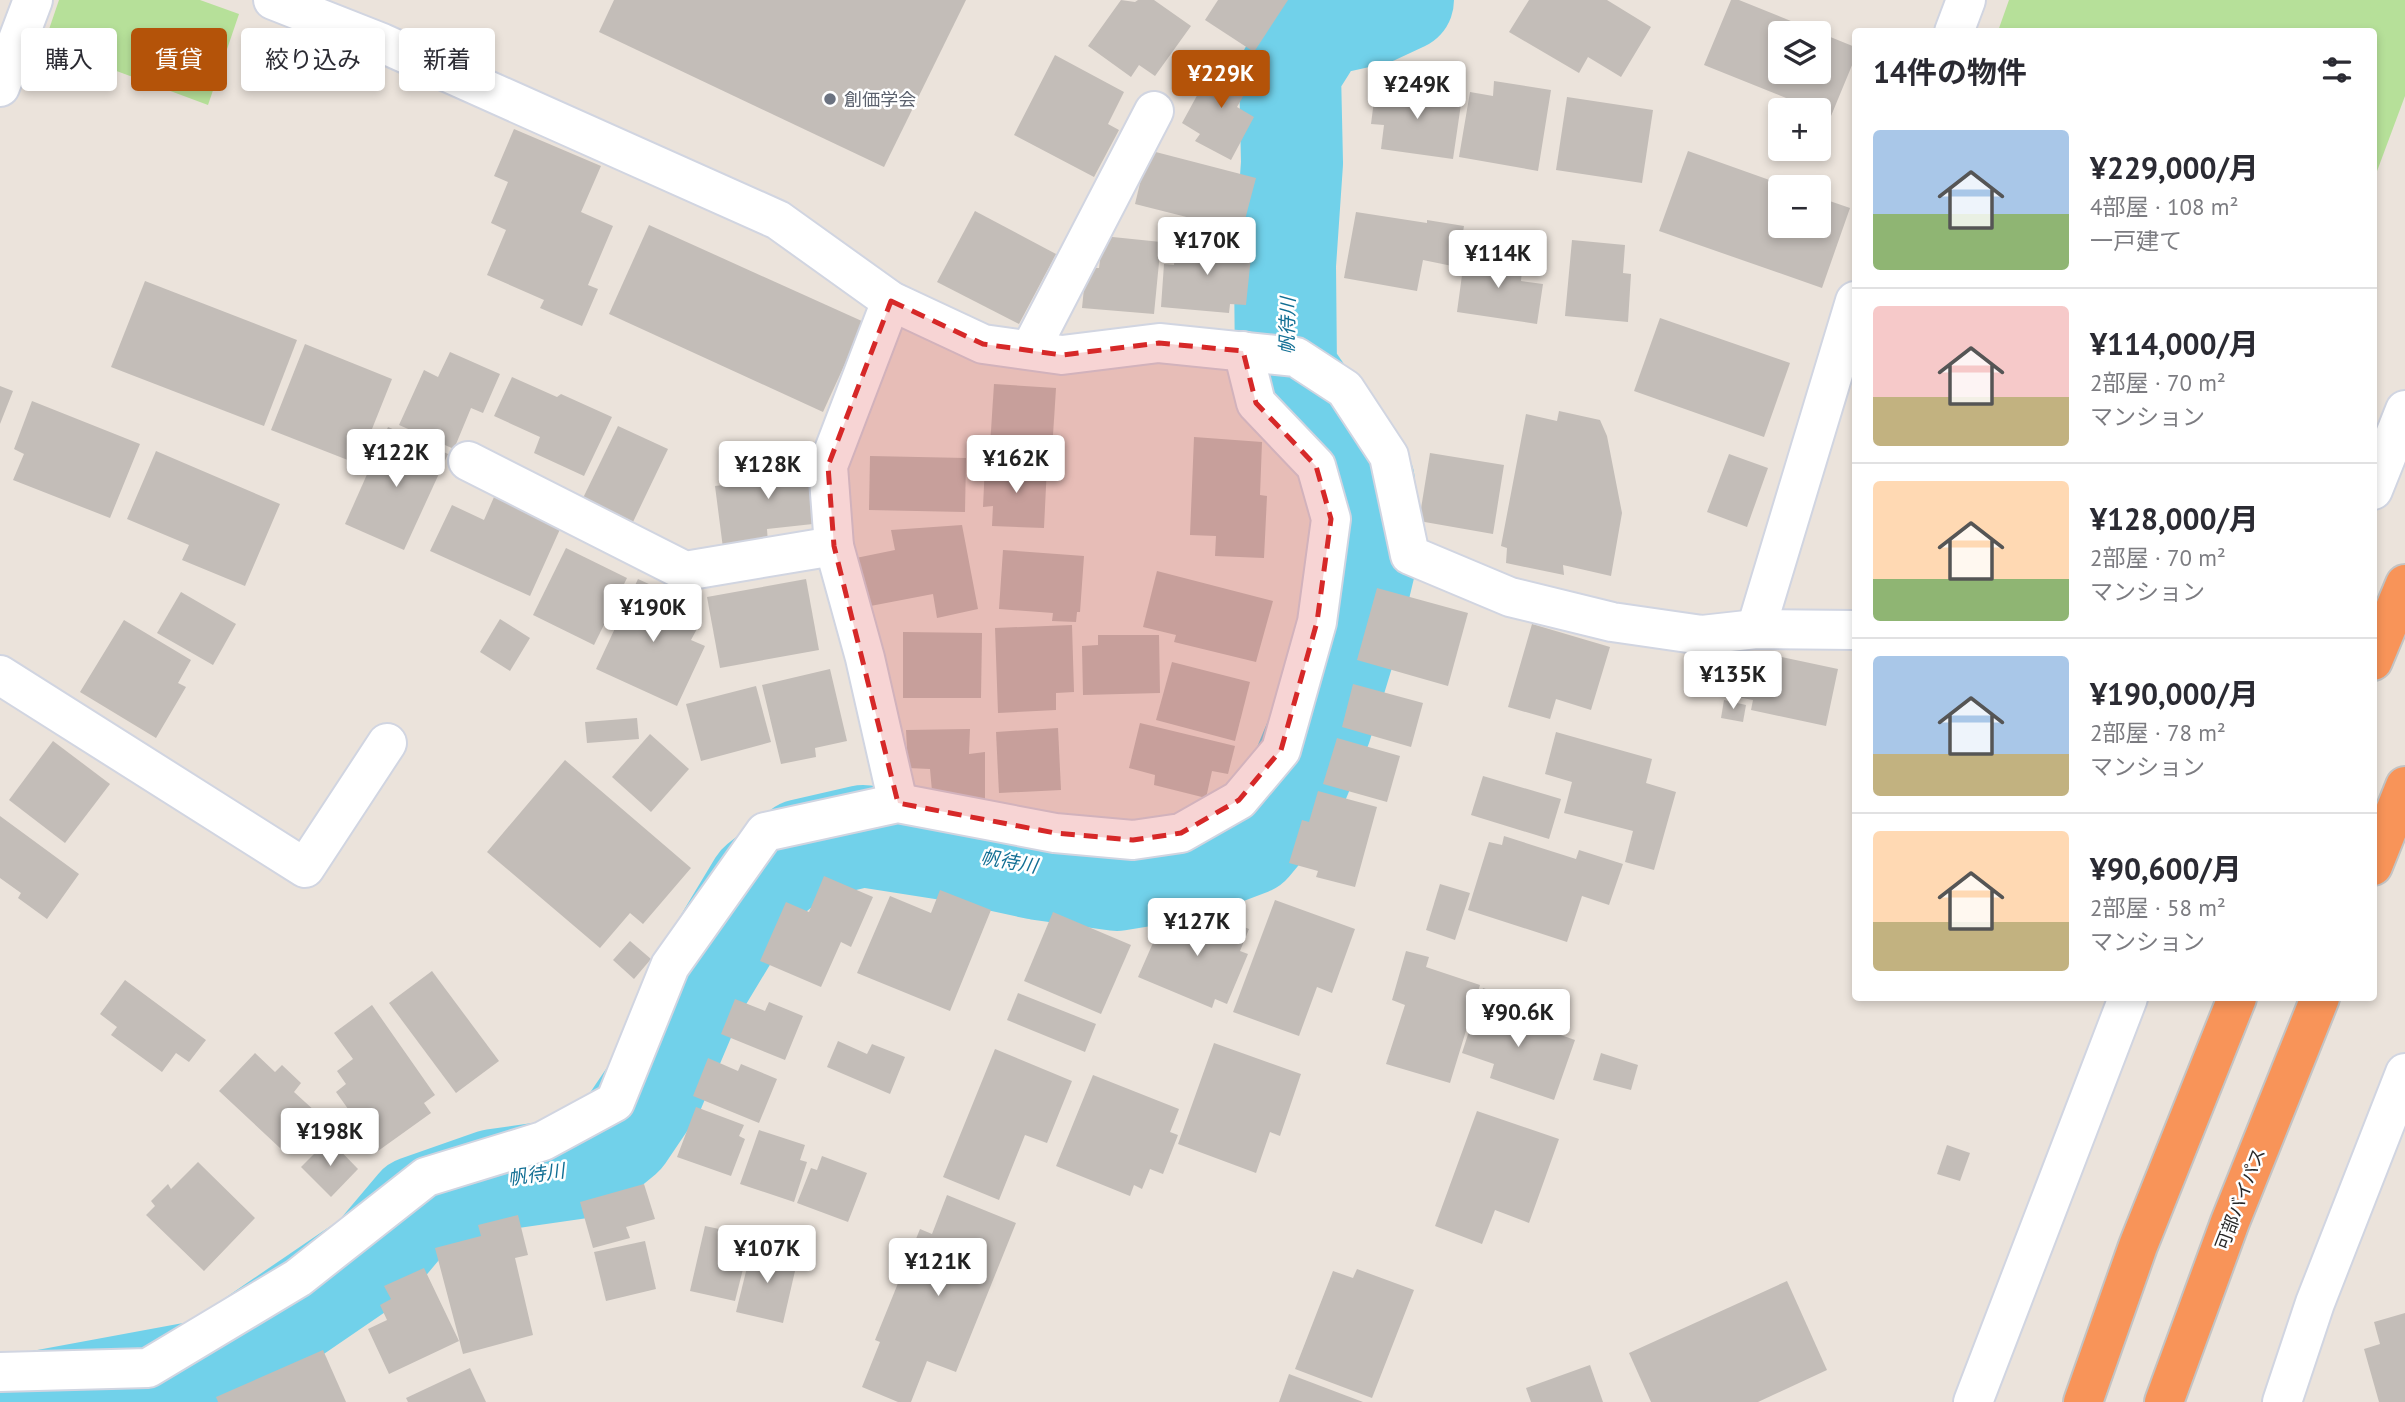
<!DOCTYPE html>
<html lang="ja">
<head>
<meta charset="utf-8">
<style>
  :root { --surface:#fff; --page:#f7f7f7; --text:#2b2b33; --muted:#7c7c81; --line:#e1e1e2; --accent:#b45309 }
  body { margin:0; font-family:"PT Sans","Noto Sans JP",sans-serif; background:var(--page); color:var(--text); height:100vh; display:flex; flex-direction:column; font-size:26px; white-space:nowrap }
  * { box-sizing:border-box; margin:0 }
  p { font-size:23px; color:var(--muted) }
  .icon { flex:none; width:38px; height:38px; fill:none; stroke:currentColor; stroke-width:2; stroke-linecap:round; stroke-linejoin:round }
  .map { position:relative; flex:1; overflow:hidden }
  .panel { position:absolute; left:1852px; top:28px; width:525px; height:973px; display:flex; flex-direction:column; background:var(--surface); border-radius:7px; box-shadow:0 4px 10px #0003 }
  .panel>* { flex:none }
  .top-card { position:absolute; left:21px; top:28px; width:665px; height:63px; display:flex; gap:14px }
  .buttons { position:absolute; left:1768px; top:21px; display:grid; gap:14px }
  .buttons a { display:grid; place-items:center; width:63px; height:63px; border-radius:7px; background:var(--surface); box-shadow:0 4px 10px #0003; font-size:35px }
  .price { position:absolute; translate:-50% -60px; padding:0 16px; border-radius:7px; background:#fff; color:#222; font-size:23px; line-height:46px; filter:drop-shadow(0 2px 4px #0008) }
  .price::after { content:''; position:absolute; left:50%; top:42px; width:21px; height:16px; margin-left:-10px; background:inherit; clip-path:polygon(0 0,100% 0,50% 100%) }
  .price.selected { background:var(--accent); color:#fff }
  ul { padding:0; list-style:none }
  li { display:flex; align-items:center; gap:21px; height:175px; padding:0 21px }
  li+li { border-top:2px solid var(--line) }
  li span { display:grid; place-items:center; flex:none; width:196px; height:140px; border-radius:7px; color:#555 }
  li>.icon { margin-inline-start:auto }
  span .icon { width:84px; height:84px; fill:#fffc; stroke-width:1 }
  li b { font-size:30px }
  h2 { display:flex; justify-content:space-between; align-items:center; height:84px; padding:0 21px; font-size:30px }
  .tag { padding:0 24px; border-radius:7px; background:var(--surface); box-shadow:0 4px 10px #0003; font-size:24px; line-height:63px }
  .tag.selected { background:var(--accent); color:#fff }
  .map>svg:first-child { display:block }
</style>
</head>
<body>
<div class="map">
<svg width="2405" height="1402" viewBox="0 0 2405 1402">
  <rect width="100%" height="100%" fill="#ebe3db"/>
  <!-- green -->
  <g fill="#b6e099">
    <path d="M 59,0 L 200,0 L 239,14 L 208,105 L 44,44 Z"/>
    <path d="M 2009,0 L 2405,0 L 2405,96 L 2373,182 L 2373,32 L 1998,31 Z"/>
  </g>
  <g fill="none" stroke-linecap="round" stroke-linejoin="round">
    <!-- river -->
    <path stroke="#71d1ea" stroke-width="102" d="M 37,1402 L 210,1370 L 374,1258 L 417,1207 L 494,1180 L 584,1167 L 623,1135 L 654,1089 L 697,987 L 759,884 L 802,850 L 863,836 L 946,849 L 1038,869 L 1117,880 L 1184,869 L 1250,844 L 1294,791 L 1321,726 L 1345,647 L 1370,543 L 1364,482 L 1286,370 L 1285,265 L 1292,163 L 1290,72 L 1319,26 L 1373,14 L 1403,0"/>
  </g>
  <!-- building -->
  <g fill="#c3bdb8" fill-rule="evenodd">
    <path d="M 614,0 L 966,0 L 884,167 L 599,32 Z"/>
    <path d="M 1121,0 L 1135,2 L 1138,0 L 1154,0 L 1191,26 L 1155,76 L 1139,65 L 1131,77 L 1088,46 Z"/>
    <path d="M 1218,0 L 1288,0 L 1254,52 L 1205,20 Z"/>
    <path d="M 1529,0 L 1607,0 L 1651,27 L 1621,77 L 1588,57 L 1579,73 L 1509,32 Z"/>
    <path d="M 1731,0 L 1739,0 L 1855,47 L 1855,58 L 1831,116 L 1704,65 ZM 1780,33 L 1818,33 L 1818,72 L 1780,72 Z"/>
    <path d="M 1055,55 L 1124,92 L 1108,124 L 1119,130 L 1094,177 L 1014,135 Z"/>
    <path d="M 1218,57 L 1254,77 L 1237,107 L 1254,117 L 1231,160 L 1195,141 L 1200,134 L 1182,123 Z"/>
    <path d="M 1494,81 L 1551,90 L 1538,171 L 1459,157 L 1470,92 L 1493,96 Z"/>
    <path d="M 1376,85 L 1462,97 L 1453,159 L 1381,149 L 1384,125 L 1371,124 Z"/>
    <path d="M 1567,97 L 1653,110 L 1642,183 L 1556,170 Z"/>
    <path d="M 514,129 L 601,166 L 581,212 L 613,226 L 588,285 L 598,289 L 582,326 L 540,308 L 544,300 L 487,275 L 506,230 L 491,223 L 508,182 L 494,176 Z"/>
    <path d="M 1148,150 L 1256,178 L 1242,231 L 1135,204 Z"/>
    <path d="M 1688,151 L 1789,187 L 1780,187 L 1780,226 L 1818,226 L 1818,197 L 1850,208 L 1822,288 L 1659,231 Z"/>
    <path d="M 975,211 L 1056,254 L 1019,324 L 937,282 Z"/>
    <path d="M 1356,212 L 1427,223 L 1427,220 L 1464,226 L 1457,267 L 1423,260 L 1417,291 L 1344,278 Z"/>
    <path d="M 649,225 L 864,322 L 823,412 L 609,314 Z"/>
    <path d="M 1103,236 L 1161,242 L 1154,314 L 1082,308 L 1086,268 L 1099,268 Z"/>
    <path d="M 1176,240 L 1252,247 L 1246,305 L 1230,304 L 1229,313 L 1161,307 L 1164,264 L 1174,265 Z"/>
    <path d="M 1572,240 L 1625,245 L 1623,273 L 1631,274 L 1628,322 L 1565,316 Z"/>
    <path d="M 1465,253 L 1523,260 L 1521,281 L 1543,284 L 1537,324 L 1457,312 Z"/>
    <path d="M 145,281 L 297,340 L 264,426 L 111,367 Z"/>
    <path d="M 1660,318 L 1790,363 L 1764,437 L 1634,391 Z"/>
    <path d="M 305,344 L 392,379 L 358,464 L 271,430 Z"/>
    <path d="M 450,352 L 500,374 L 483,413 L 471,408 L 454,449 L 399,425 L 424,370 L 438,377 Z"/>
    <path d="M 512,377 L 557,397 L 561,394 L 612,417 L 584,476 L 534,453 L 540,437 L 494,416 Z"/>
    <path d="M 994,384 L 1056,388 L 1052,451 L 990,446 Z"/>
    <path d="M 0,386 L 13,391 L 0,424 Z"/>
    <path d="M 32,401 L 140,444 L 110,518 L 13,480 L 24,454 L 14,449 Z"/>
    <path d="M 1559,411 L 1600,420 L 1607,436 L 1622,513 L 1611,576 L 1563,565 L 1564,575 L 1506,563 L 1507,548 L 1501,546 L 1526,414 L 1557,421 Z"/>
    <path d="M 618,426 L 668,449 L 633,522 L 583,498 Z"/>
    <path d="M 388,427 L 448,454 L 404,550 L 345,524 Z"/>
    <path d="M 1194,437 L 1262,442 L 1260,495 L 1267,496 L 1264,558 L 1215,556 L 1216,536 L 1190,535 Z"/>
    <path d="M 156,451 L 280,504 L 245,586 L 182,560 L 189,545 L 127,519 Z"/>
    <path d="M 1430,453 L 1504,465 L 1493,534 L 1419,521 Z"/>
    <path d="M 1729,454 L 1768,468 L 1747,527 L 1707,512 Z"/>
    <path d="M 870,456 L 966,458 L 965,512 L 869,510 Z"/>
    <path d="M 813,458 L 822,523 L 767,529 L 768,543 L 723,548 L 715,486 L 740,483 L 738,467 Z"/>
    <path d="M 985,464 L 1047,466 L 1044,528 L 992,526 L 993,506 L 983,507 Z"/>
    <path d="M 494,497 L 561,527 L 530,596 L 430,551 L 452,505 L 484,520 Z"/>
    <path d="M 962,525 L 978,609 L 937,618 L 933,594 L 860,608 L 851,559 L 895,550 L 891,530 Z"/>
    <path d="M 566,548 L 627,578 L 594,645 L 533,615 Z"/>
    <path d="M 1003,550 L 1084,556 L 1080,612 L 1077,612 L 1076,622 L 1052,621 L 1053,613 L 999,609 Z"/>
    <path d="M 1157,571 L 1273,601 L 1256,662 L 1174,642 L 1176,635 L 1143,627 Z"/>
    <path d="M 638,579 L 692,604 L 684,622 L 698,627 L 691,640 L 705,646 L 677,706 L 596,669 Z"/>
    <path d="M 806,579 L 819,650 L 720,668 L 707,597 Z"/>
    <path d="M 1377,588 L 1468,613 L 1448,686 L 1357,660 Z"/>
    <path d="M 181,592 L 236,624 L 213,665 L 157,633 Z"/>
    <path d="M 500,619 L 530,638 L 510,671 L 480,652 Z"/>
    <path d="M 124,620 L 191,660 L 178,683 L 186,687 L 156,738 L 80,692 Z"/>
    <path d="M 1532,624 L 1610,647 L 1591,710 L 1556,699 L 1550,719 L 1508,707 Z"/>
    <path d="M 1072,625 L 1074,692 L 1056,693 L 1056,710 L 998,713 L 995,628 Z"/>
    <path d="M 903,632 L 982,633 L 981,698 L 903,698 Z"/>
    <path d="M 1098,635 L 1159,635 L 1160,693 L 1083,695 L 1082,646 L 1098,645 Z"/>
    <path d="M 1763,653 L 1838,669 L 1826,726 L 1751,710 L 1753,700 L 1737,697 L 1742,676 L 1758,678 Z"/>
    <path d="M 1172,662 L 1250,682 L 1235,741 L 1156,720 Z"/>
    <path d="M 830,669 L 847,741 L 815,748 L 816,757 L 781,764 L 762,685 Z"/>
    <path d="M 1353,684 L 1423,703 L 1411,747 L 1342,727 Z"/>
    <path d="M 756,686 L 771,742 L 701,761 L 686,704 Z"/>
    <path d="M 1724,700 L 1746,705 L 1743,722 L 1721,718 Z"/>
    <path d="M 637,718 L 639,739 L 587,743 L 585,722 Z"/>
    <path d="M 1140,723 L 1235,746 L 1228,774 L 1212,771 L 1206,798 L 1154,785 L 1155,775 L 1129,768 Z"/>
    <path d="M 1058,728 L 1061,790 L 999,793 L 996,732 Z"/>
    <path d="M 970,729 L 969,754 L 985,752 L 985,800 L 932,791 L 930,769 L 908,768 L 906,730 Z"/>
    <path d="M 1556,732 L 1652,759 L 1646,783 L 1676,792 L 1654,870 L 1625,862 L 1633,831 L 1564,813 L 1572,782 L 1545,774 Z"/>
    <path d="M 650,734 L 689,769 L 651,812 L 612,777 Z"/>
    <path d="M 1337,738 L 1400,756 L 1387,802 L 1323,784 Z"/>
    <path d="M 53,741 L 110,784 L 65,843 L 9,800 Z"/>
    <path d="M 565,760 L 691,868 L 643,924 L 630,913 L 600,948 L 487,852 Z"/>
    <path d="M 1483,776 L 1561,799 L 1549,839 L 1471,815 Z"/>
    <path d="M 1318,791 L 1377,807 L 1355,887 L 1316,877 L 1318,871 L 1289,863 L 1302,820 L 1309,822 Z"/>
    <path d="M 0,816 L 79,874 L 47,919 L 18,898 L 21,893 L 0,878 Z"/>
    <path d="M 1504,836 L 1576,859 L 1579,850 L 1623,864 L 1609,905 L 1582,896 L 1567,942 L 1468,910 L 1489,842 L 1502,845 Z"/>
    <path d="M 824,876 L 873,897 L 851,947 L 841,942 L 821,987 L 760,961 L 786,902 L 809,912 Z"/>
    <path d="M 1440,884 L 1470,893 L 1455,940 L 1426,930 Z"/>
    <path d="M 940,890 L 991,910 L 950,1011 L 857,973 L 890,896 L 931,913 Z"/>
    <path d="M 1275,900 L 1355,929 L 1332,993 L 1317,987 L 1299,1036 L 1233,1012 Z"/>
    <path d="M 1167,911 L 1202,925 L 1208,912 L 1249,929 L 1240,951 L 1248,954 L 1227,1004 L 1215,999 L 1212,1008 L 1138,977 Z"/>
    <path d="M 1053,912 L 1131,945 L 1101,1014 L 1024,981 Z"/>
    <path d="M 630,941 L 651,959 L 634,979 L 613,960 Z"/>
    <path d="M 1406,951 L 1429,957 L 1426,967 L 1480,985 L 1450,1083 L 1386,1064 L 1405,1005 L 1392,1000 Z"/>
    <path d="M 432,971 L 499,1061 L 456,1093 L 389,1003 Z"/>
    <path d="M 125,980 L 206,1040 L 189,1062 L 176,1053 L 162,1072 L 111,1035 L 117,1027 L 100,1014 Z"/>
    <path d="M 1483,988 L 1500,994 L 1494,1012 L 1575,1040 L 1554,1100 L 1490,1078 L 1494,1064 L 1462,1053 Z"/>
    <path d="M 1018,993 L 1096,1024 L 1085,1052 L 1007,1020 Z"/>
    <path d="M 735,999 L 765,1011 L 769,1002 L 803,1016 L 785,1060 L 721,1034 Z"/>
    <path d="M 372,1005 L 435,1095 L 424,1103 L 431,1113 L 378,1151 L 336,1092 L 346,1084 L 337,1071 L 353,1059 L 334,1033 Z"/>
    <path d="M 838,1041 L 867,1054 L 872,1044 L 905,1057 L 890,1094 L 827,1067 Z"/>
    <path d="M 1214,1043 L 1301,1074 L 1280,1136 L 1270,1132 L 1256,1173 L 1178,1144 Z"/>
    <path d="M 995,1049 L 1072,1081 L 1047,1143 L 1025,1135 L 999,1200 L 943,1177 Z"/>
    <path d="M 255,1053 L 275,1072 L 282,1065 L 301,1083 L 294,1092 L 316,1112 L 280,1148 L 219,1091 Z"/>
    <path d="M 1601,1053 L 1638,1065 L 1631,1090 L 1593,1080 Z"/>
    <path d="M 708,1058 L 738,1071 L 741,1064 L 777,1079 L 759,1123 L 693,1096 Z"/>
    <path d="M 1093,1075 L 1179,1109 L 1170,1132 L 1178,1135 L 1163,1174 L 1150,1169 L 1142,1189 L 1134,1185 L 1130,1196 L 1056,1166 Z"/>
    <path d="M 696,1107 L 744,1125 L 739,1136 L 745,1139 L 731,1176 L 677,1157 Z"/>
    <path d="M 1477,1111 L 1559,1139 L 1529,1223 L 1495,1210 L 1482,1244 L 1435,1226 Z"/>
    <path d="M 759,1130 L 805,1145 L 800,1160 L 807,1162 L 794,1202 L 740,1184 Z"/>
    <path d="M 329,1139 L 358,1169 L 331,1197 L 301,1167 Z"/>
    <path d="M 1947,1145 L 1970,1153 L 1960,1181 L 1937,1174 Z"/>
    <path d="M 822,1156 L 867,1173 L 848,1222 L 797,1203 L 811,1168 L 817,1170 Z"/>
    <path d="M 198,1162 L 255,1218 L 204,1271 L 146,1215 L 155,1206 L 151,1201 L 168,1184 L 171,1189 Z"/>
    <path d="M 644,1184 L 655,1219 L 626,1227 L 630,1238 L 593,1248 L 580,1202 Z"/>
    <path d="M 947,1195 L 1016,1223 L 956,1372 L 927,1361 L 911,1402 L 898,1402 L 862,1387 L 880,1342 L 875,1340 L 920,1229 L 932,1234 Z"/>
    <path d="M 518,1215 L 528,1255 L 515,1258 L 533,1335 L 463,1354 L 435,1248 L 481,1236 L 478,1225 Z"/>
    <path d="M 705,1226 L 743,1234 L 737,1260 L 745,1261 L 735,1301 L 690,1291 Z"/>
    <path d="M 645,1241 L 656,1289 L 606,1301 L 594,1252 Z"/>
    <path d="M 752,1247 L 798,1258 L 783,1323 L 736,1312 Z"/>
    <path d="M 424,1268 L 459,1341 L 389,1374 L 368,1329 L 387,1320 L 380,1305 L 391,1299 L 384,1286 Z"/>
    <path d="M 1357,1269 L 1414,1290 L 1372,1398 L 1295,1369 L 1333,1271 L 1353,1278 Z"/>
    <path d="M 1787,1281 L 1827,1370 L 1758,1402 L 1651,1402 L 1629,1353 Z"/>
    <path d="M 2405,1313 L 2405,1402 L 2379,1402 L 2364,1349 L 2380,1344 L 2374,1322 Z"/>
    <path d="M 323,1350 L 346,1402 L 218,1402 L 216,1397 Z"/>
    <path d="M 1590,1365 L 1603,1402 L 1531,1402 L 1526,1388 Z"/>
    <path d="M 470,1368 L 486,1402 L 408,1402 L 406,1398 Z"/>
    <path d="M 1289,1374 L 1363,1402 L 1279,1402 Z"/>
  </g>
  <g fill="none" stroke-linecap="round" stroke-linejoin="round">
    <defs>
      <g id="minor">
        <path d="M 273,0 L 382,43 L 778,220 L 891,301 L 983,344 L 1062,355 L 1159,343 L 1296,357 L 1345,389 L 1389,456 L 1410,555 L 1510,597 L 1612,622 L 1702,635 L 1756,629 L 1855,630"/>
        <path d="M 1954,32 L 1966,0"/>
        <path d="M 0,87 L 33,0"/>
        <path d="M 891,301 L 828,466 L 834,546 L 865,658 L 898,803"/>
        <path d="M 1030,350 L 1154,111"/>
        <path d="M 468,461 L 685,571 L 834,546"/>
        <path d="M 2373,490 L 2405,410"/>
        <path d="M 1756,629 L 1855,301"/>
        <path d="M 0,675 L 305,868 L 387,743"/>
        <path d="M 0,1372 L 148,1368 L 298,1278 L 426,1177 L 543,1141 L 615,1102 L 670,966 L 765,832 L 898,803 L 1055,833 L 1133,840 L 1181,833 L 1239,800 L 1281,750 L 1317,622 L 1331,519 L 1316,466 L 1256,403 L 1243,351"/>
        <path d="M 1973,1402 L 2128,998"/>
        <path d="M 2282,1402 L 2315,1303 L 2405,1073"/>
      </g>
      <g id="highway">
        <path d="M 2373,661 L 2405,584"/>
        <path d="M 2373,866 L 2405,786"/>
        <path d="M 2083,1402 L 2138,1246 L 2237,998"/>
        <path d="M 2164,1402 L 2230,1222 L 2320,998"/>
      </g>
    </defs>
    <!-- minor casing -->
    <use href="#minor" stroke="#d1d5e1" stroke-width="42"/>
    <!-- highway casing -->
    <use href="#highway" stroke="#c3c3c3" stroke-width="42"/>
    <!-- minor -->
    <use href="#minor" stroke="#fff" stroke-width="38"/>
    <!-- highway -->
    <use href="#highway" stroke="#f89459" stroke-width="38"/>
  </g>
  <!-- marked area -->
  <path fill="#d62828" fill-opacity="0.2" stroke="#d62828" stroke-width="5" stroke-dasharray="14 9" stroke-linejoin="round" d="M 891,301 L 983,344 L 1062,355 L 1159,343 L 1243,351 L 1256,403 L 1316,466 L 1331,519 L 1317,622 L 1281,750 L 1239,800 L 1181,833 L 1133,840 L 1055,833 L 898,803 L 834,546 L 828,466 Z"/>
  <!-- markers -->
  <circle fill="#6b7280" stroke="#fff" stroke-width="2.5" cx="830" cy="99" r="7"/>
  <g text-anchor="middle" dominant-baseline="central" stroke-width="5" stroke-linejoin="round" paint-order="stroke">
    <!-- worship labels -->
    <g font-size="18" fill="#5b616d" stroke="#fff" text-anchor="start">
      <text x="844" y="99">創価学会</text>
    </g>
    <!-- street labels -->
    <g font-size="18" fill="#292929" stroke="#fff">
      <text transform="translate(2240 1199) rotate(-69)">可部バイパス</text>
    </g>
    <!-- water labels -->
    <g font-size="19" font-style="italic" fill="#126f94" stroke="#fff">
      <text transform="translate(1287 326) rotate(-89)">帆待川</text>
      <text transform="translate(1009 861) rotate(10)">帆待川</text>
      <text transform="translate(536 1174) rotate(-8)">帆待川</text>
    </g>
  </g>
</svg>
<div class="buttons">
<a><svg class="icon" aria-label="layers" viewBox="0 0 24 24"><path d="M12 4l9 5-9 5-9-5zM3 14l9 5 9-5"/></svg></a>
<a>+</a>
<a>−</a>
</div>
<b class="price selected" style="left:1221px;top:110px">¥229K</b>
<b class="price" style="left:1417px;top:121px">¥249K</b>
<b class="price" style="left:1207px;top:277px">¥170K</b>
<b class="price" style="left:1498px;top:290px">¥114K</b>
<b class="price" style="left:396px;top:489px">¥122K</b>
<b class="price" style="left:1016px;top:495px">¥162K</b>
<b class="price" style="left:768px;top:501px">¥128K</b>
<b class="price" style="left:653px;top:644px">¥190K</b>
<b class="price" style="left:1733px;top:711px">¥135K</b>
<b class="price" style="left:1197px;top:958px">¥127K</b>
<b class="price" style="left:1518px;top:1049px">¥90.6K</b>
<b class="price" style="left:330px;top:1168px">¥198K</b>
<b class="price" style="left:767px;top:1285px">¥107K</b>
<b class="price" style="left:938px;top:1298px">¥121K</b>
<div class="top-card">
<a class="tag">購入</a>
<a class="tag selected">賃貸</a>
<a class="tag">絞り込み</a>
<a class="tag">新着</a>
</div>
<section class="panel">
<h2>14件の物件<svg class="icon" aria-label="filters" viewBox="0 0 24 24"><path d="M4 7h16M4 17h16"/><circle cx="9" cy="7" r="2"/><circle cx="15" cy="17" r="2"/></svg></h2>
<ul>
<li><span style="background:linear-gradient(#a9c7e8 60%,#8fb573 0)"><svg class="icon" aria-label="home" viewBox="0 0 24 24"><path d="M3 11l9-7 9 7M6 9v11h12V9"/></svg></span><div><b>¥229,000/月</b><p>4部屋 · 108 m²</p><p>一戸建て</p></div></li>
<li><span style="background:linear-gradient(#f6c9c9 65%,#c2b280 0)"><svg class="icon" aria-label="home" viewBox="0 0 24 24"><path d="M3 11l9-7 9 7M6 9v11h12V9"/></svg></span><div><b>¥114,000/月</b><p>2部屋 · 70 m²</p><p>マンション</p></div></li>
<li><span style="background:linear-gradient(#ffd9b3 70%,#8fb573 0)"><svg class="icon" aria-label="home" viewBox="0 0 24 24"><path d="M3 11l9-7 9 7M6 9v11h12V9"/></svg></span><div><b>¥128,000/月</b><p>2部屋 · 70 m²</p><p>マンション</p></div></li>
<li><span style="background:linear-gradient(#a9c7e8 70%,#c2b280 0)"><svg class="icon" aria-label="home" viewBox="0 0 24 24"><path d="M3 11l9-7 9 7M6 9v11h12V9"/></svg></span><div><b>¥190,000/月</b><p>2部屋 · 78 m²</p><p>マンション</p></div></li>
<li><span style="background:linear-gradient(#ffd9b3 65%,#c2b280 0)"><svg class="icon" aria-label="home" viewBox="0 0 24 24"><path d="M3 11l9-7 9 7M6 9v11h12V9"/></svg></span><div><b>¥90,600/月</b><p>2部屋 · 58 m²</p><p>マンション</p></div></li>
</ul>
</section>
</div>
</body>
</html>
